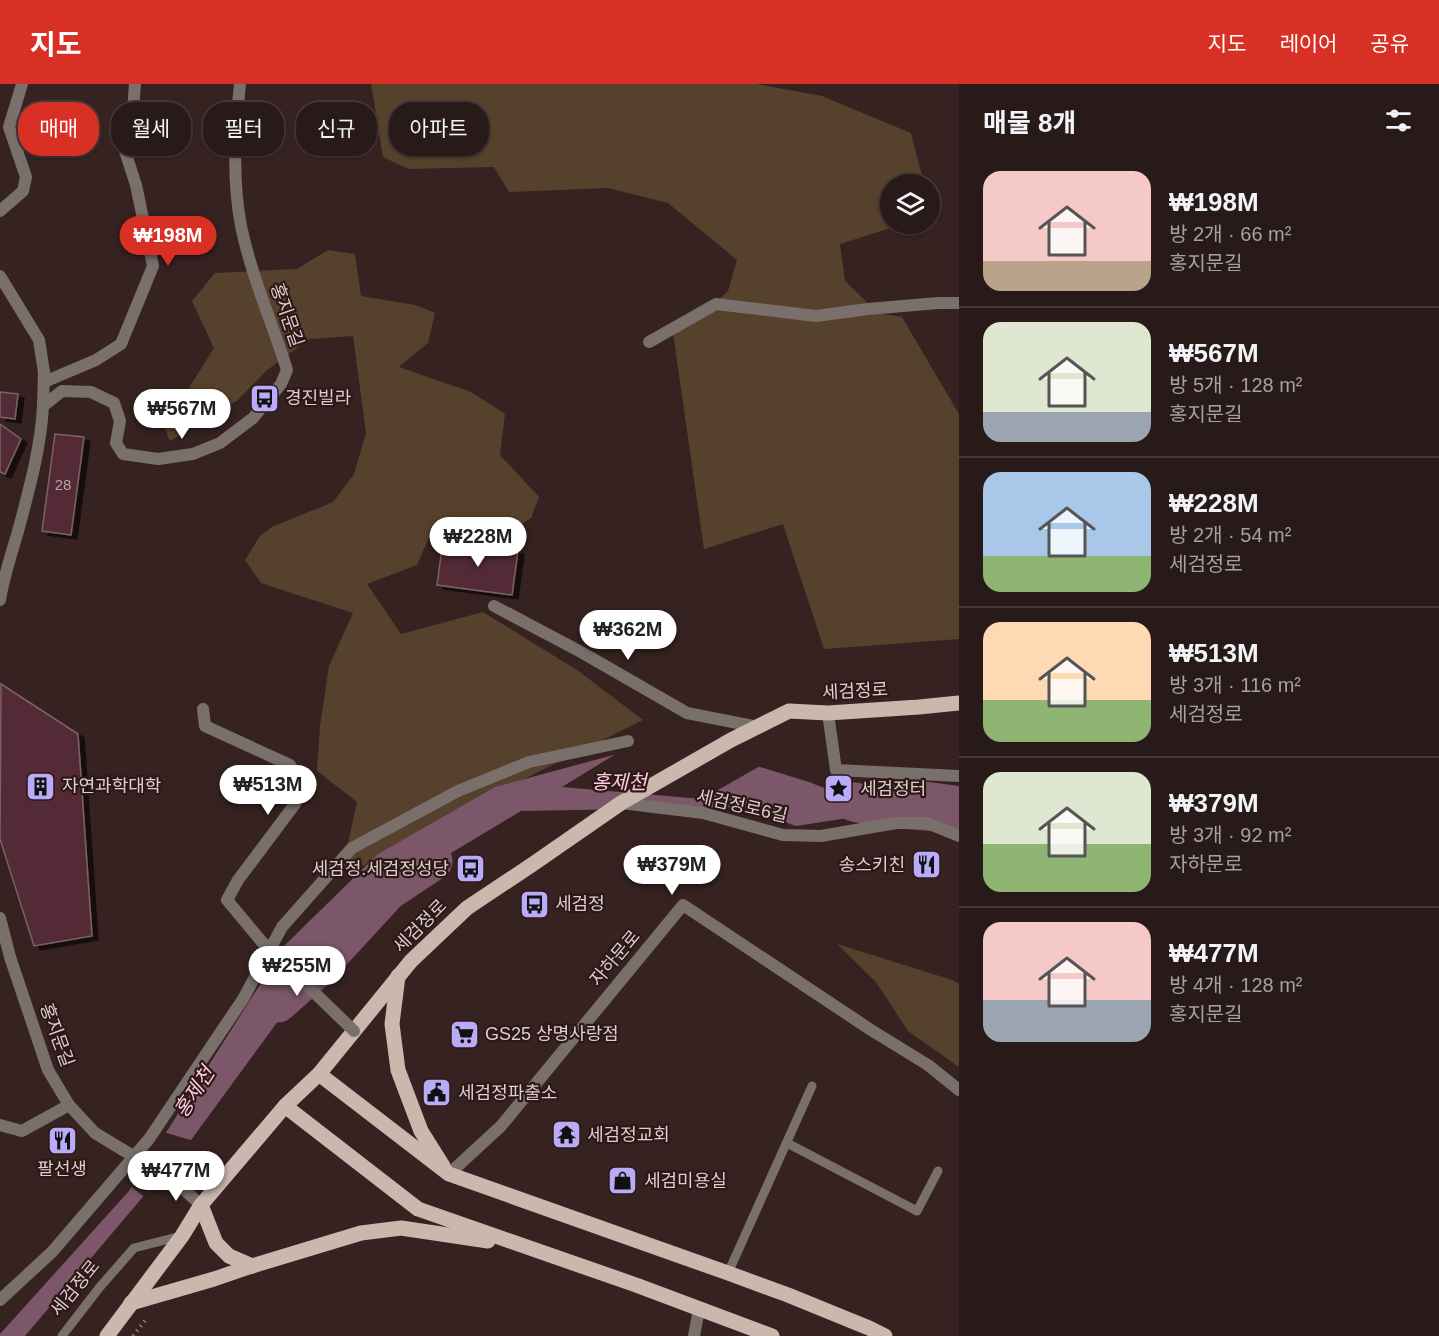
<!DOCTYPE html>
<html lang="ko">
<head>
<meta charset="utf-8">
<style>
  :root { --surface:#281a19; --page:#342726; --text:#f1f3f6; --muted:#a5a1a2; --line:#443838; --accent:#d93025 }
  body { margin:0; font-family:Helvetica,"Noto Sans KR",sans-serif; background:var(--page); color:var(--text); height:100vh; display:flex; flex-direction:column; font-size:22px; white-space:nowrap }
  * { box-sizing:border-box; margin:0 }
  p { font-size:20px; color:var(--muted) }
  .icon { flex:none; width:33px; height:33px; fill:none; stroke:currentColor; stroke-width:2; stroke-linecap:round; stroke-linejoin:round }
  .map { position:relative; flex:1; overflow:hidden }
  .details { display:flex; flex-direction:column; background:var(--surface); width:480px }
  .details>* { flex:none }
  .top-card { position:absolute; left:18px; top:18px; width:570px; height:54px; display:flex; gap:12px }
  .controls { position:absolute; left:880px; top:90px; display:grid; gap:12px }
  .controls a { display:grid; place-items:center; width:60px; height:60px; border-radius:50%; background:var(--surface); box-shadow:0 2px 4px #0004,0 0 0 2px var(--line); font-size:30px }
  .price { position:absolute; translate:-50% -51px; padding:0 14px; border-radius:21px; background:#fff; color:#222; font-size:20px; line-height:39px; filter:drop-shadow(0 2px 3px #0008) }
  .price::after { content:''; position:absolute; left:50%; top:36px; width:18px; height:14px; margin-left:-9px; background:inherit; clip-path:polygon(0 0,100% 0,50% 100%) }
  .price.selected { background:var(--accent); color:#fff }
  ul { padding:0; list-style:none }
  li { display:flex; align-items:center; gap:18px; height:150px; padding:0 24px }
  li+li { border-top:2px solid var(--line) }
  li span { display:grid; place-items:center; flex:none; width:168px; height:120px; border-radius:18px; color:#555 }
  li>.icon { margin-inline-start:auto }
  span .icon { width:72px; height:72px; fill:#fffc; stroke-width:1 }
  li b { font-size:26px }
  h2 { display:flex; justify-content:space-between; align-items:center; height:72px; padding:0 24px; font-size:26px }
  .chip { padding:0 21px; border-radius:24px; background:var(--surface); box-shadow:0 2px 4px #0004,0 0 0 2px var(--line); font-size:21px; line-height:54px }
  .chip.selected { background:var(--accent); color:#fff }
  header { display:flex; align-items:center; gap:36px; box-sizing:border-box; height:84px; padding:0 30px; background:var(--accent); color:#fff }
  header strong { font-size:28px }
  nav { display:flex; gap:33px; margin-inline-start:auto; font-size:21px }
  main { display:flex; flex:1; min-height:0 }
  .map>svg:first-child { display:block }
</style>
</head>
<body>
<header>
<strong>지도</strong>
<nav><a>지도</a><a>레이어</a><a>공유</a></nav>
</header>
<main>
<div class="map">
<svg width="959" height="1252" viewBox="0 0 959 1252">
  <defs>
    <filter id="shadow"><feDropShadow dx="6" dy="4" stdDeviation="0" flood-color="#0009"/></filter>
  </defs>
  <rect width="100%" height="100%" fill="#362321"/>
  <!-- green -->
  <g fill="#56412d">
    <path d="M 371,0 L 756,0 L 822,12 L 911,49 L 924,100 L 891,100 L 891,140 L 900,140 L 900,141 L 840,160 L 845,197 L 878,229 L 902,233 L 959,330 L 959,555 L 824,565 L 783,440 L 704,465 L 673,249 L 693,240 L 728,207 L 737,176 L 668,119 L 608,104 L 509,108 L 494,83 L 408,85 L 383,73 Z"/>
    <path d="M 328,166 L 355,170 L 361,212 L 415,221 L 435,229 L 428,259 L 399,283 L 471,308 L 505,330 L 500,371 L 539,413 L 531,434 L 504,452 L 430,451 L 417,481 L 367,500 L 401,550 L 483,528 L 577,586 L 643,636 L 490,712 L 350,789 L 343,782 L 357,718 L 317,687 L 320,642 L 329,582 L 353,529 L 261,499 L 245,476 L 260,452 L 272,443 L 333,418 L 354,390 L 366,349 L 353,252 L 309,255 L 266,287 L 238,316 L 170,357 L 158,329 L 185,310 L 214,264 L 192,217 L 215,189 L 297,185 Z"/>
    <path d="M 837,860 L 952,896 L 959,900 L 959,983 L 908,947 L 876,898 Z"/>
  </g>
  <!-- water -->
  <path fill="#7c5669" d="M 617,670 L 760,683 L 809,698 L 847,713 L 914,696 L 959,702 L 959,733 L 926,722 L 796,742 L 743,723 L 521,727 L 388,807 L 317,884 L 191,1056 L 25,1252 L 0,1252 L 0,1250 L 129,1107 L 285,861 L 378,770 L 495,703 Z"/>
  <!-- pier -->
  <g fill="#362321">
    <path d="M 619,668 L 762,681 L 702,715 L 562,703 Z"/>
    <path d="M 163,1048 L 194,1057 L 146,1114 L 129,1101 Z"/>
  </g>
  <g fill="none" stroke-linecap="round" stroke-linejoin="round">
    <!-- river -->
    <g stroke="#7c5669" stroke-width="39">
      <path d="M 854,718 L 880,723 L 959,730"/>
      <path d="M 278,919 L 317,884 L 388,807 L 433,777"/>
    </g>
  </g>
  <!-- building -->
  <g fill="#532c34" stroke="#796266" stroke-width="1.5" filter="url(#shadow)">
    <path d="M 0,308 L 18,310 L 15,335 L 0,333 Z"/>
    <path d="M 0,340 L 21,355 L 5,390 L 0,388 Z"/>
    <path d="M 55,350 L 84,353 L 71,451 L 42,447 Z"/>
    <path d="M 443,457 L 518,467 L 512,511 L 437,501 Z"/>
    <path d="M 1,600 L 78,650 L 92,852 L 34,862 L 0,755 Z"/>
  </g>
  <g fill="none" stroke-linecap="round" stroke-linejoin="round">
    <!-- path -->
    <path stroke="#887876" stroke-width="4" stroke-dasharray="1.5 4.5" stroke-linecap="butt" d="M 133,1252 L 147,1234"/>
    <!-- lane -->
    <g stroke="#796f6b" stroke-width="9">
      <path d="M 787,1059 L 917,1127 L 938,1087"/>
      <path d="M 728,1189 L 812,1002"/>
      <path d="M 62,1252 L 99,1204 L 134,1164 L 181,1152"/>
    </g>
    <!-- street -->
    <g stroke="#796f6b" stroke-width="12">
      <path d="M 0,127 L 23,107 L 26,93 L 9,43 L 22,0"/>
      <path d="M 0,192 L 39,256 L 44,288 L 43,322"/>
      <path d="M 649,258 L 716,220 L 816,232 L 868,225 L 938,219 L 959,219"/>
      <path d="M 44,298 L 96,276 L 121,260 L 153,182 L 136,101 L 122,58 L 133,27 L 135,0"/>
      <path d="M 0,516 C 4,490 13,466 20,440 C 30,402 41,362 43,322 L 62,307 L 91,308 L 114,319 L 120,337 L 116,359 L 123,370 L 158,375 L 193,370 L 220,359 L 253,334 L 281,300 L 287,286 C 272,238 251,191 241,142 C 232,95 235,47 240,0"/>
      <path d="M 494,522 L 581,568 L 687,629 L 758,643"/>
      <path d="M 203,625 L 205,642 L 290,681 L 301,698 L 295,720 L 238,796 L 227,816 L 262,858"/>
      <path d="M 828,629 L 836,686 L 959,692"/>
      <path d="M 621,719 L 703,729 L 783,751 L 821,752 L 896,739 L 927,739 L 959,752"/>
      <path d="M 0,834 L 10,873 L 48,986 L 69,1021 L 95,1049 L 123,1066"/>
      <path d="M 0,1041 L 22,1047 L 69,1021"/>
      <path d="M 449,1090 L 501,1042 L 683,821 L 871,946 L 928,981 L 959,1006"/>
      <path d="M 170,1093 L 201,1121"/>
      <path d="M 0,1216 L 52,1168 L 149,1055 L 243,915 L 282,843 L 352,764 L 458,707 L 529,678 L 628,657"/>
      <path d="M 694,1252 L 699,1225"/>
    </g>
    <!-- primary -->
    <g stroke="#cab7ae" stroke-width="15">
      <path d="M 398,892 L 392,940 L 398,986 L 421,1047 L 443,1082"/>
      <path d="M 319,990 L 449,1090 L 728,1189 L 788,1211 L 869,1244 L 885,1252"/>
      <path d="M 285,1022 L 418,1125 L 636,1201 L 772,1252"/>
      <path d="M 201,1121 L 216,1159 L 229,1172 L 252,1182"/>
      <path d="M 131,1219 L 214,1195 L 252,1182 L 361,1149 L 401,1144 L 488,1157"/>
      <path d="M 107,1252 L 182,1152 L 201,1121 L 285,1022 L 319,990 L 411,877 L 467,824 L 533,780 L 621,719 L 731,656 L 789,627 L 828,629 L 919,623 L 959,619"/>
    </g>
    <!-- street-bridge -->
    <g stroke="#796f6b" stroke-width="12">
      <path d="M 262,858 L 354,947"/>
      <path d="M 123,1066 L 170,1093"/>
    </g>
  </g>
  <!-- icons -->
  <defs>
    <symbol id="bus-square" viewBox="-11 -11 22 22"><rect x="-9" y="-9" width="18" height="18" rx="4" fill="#b9abf7" stroke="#2c1917"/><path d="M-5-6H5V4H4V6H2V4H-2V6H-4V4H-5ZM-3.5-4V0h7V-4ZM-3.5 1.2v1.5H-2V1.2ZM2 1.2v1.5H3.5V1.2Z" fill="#111"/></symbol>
    <symbol id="building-square" viewBox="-11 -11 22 22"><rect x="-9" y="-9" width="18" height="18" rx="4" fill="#b9abf7" stroke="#2c1917"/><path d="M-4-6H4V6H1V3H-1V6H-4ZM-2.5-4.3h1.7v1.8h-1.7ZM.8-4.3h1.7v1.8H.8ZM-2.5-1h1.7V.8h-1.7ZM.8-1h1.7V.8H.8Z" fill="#111"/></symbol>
    <symbol id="sight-square" viewBox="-11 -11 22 22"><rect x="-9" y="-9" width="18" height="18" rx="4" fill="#b9abf7" stroke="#2c1917"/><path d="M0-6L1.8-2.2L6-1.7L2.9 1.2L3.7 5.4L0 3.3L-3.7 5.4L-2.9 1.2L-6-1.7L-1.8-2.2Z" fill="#111"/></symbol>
    <symbol id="restaurant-square" viewBox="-11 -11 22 22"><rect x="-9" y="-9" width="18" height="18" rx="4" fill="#b9abf7" stroke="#2c1917"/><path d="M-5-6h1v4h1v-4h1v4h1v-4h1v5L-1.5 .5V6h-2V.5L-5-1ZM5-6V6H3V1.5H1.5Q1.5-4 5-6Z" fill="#111"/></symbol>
    <symbol id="supermarket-square" viewBox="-11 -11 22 22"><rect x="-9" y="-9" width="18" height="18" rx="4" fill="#b9abf7" stroke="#2c1917"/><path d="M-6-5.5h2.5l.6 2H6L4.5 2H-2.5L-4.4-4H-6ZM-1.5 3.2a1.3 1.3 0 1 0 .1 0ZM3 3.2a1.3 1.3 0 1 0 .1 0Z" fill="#111"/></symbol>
    <symbol id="civic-square" viewBox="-11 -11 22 22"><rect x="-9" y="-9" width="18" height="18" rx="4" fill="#b9abf7" stroke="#2c1917"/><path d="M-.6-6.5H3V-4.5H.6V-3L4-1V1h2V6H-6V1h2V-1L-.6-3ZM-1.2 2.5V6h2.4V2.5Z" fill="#111"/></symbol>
    <symbol id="temple-square" viewBox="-11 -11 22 22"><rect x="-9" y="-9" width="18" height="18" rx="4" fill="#b9abf7" stroke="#2c1917"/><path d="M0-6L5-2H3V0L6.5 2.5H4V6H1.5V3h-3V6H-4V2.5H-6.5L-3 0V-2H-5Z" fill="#111"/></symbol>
    <symbol id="shop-square" viewBox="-11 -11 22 22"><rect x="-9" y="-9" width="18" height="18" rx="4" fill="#b9abf7" stroke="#2c1917"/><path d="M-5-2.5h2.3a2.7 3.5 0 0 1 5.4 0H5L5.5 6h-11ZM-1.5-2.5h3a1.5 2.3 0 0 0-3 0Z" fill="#111"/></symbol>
  </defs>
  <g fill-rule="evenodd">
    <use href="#bus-square" x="248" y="298" width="33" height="33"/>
    <use href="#building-square" x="24" y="686" width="33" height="33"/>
    <use href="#sight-square" x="822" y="688" width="33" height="33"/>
    <use href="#restaurant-square" x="910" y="764" width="33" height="33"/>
    <use href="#bus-square" x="454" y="768" width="33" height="33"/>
    <use href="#bus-square" x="518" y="804" width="33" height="33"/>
    <use href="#supermarket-square" x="448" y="934" width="33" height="33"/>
    <use href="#civic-square" x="420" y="992" width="33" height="33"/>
    <use href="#temple-square" x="550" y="1034" width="33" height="33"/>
    <use href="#restaurant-square" x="46" y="1040" width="33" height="33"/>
    <use href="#shop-square" x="606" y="1080" width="33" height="33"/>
  </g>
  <g text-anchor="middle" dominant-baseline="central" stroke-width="4.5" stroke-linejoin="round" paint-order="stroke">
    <!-- number labels -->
    <g font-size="15" fill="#baa6a8">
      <text x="63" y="400">28</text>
    </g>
    <!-- street labels -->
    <g font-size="18" fill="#ddcfce" stroke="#2c1917">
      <text transform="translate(287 231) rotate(71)">홍지문길</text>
      <text transform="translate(855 607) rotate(-3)">세검정로</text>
      <text transform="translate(742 722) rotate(13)">세검정로6길</text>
      <text transform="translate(420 842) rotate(-45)">세검정로</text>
      <text transform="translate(615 874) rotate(-50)">자하문로</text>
      <text transform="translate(57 951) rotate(70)">홍지문길</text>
      <text transform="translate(75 1204) rotate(-51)">세검정로</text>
    </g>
    <!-- poi labels -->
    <g font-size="18" fill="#ddcfce" stroke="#2c1917" text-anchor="start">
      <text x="285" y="314">경진빌라</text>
      <text x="62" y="702">자연과학대학</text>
      <text x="860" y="705">세검정터</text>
      <text x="905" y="781" text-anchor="end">송스키친</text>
      <text x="449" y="785" text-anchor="end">세검정.세검정성당</text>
      <text x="555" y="820">세검정</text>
      <text x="485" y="950">GS25 상명사랑점</text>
      <text x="458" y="1009">세검정파출소</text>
      <text x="587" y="1051">세검정교회</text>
      <text x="62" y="1085" text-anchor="middle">팔선생</text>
      <text x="644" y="1097">세검미용실</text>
    </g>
    <!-- water labels -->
    <g font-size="20" font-style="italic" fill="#ffc8e2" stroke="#2c1917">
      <text x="619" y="698">홍제천</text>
      <text transform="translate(194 1008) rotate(-57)">홍제천</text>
    </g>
  </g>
</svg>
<div class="controls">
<a><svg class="icon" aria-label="layers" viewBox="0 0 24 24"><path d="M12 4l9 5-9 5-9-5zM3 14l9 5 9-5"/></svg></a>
</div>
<b class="price selected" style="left:168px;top:183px">₩198M</b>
<b class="price" style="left:182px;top:356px">₩567M</b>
<b class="price" style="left:478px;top:484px">₩228M</b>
<b class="price" style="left:628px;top:577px">₩362M</b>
<b class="price" style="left:268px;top:732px">₩513M</b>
<b class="price" style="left:672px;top:812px">₩379M</b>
<b class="price" style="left:297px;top:913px">₩255M</b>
<b class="price" style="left:176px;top:1118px">₩477M</b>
<div class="top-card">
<a class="chip selected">매매</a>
<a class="chip">월세</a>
<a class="chip">필터</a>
<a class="chip">신규</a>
<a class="chip">아파트</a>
</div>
</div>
<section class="details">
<h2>매물 8개<svg class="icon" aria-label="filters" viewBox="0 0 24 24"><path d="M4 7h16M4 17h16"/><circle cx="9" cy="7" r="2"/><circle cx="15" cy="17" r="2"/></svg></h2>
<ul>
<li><span style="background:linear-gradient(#f6c9c9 75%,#b9a48a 0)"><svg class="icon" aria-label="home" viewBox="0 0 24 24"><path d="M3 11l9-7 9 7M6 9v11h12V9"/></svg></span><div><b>₩198M</b><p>방 2개 · 66 m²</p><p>홍지문길</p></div></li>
<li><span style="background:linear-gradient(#dfe7d0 75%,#9aa5b1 0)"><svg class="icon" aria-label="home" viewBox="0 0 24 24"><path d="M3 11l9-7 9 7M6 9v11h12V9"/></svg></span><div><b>₩567M</b><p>방 5개 · 128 m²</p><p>홍지문길</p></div></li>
<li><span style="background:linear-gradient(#a9c7e8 70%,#8fb573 0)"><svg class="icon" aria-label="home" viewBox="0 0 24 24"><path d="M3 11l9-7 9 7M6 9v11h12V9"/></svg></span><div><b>₩228M</b><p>방 2개 · 54 m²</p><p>세검정로</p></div></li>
<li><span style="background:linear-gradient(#ffd9b3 65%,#8fb573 0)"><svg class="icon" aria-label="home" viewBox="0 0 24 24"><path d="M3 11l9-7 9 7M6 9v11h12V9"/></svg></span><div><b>₩513M</b><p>방 3개 · 116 m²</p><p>세검정로</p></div></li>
<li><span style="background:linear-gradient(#dfe7d0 60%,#8fb573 0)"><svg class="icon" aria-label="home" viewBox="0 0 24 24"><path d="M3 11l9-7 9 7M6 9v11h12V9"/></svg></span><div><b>₩379M</b><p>방 3개 · 92 m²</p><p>자하문로</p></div></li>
<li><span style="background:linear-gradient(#f6c9c9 65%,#9aa5b1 0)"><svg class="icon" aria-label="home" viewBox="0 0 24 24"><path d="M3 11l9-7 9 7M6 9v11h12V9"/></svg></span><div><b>₩477M</b><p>방 4개 · 128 m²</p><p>홍지문길</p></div></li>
</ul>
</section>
</main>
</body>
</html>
